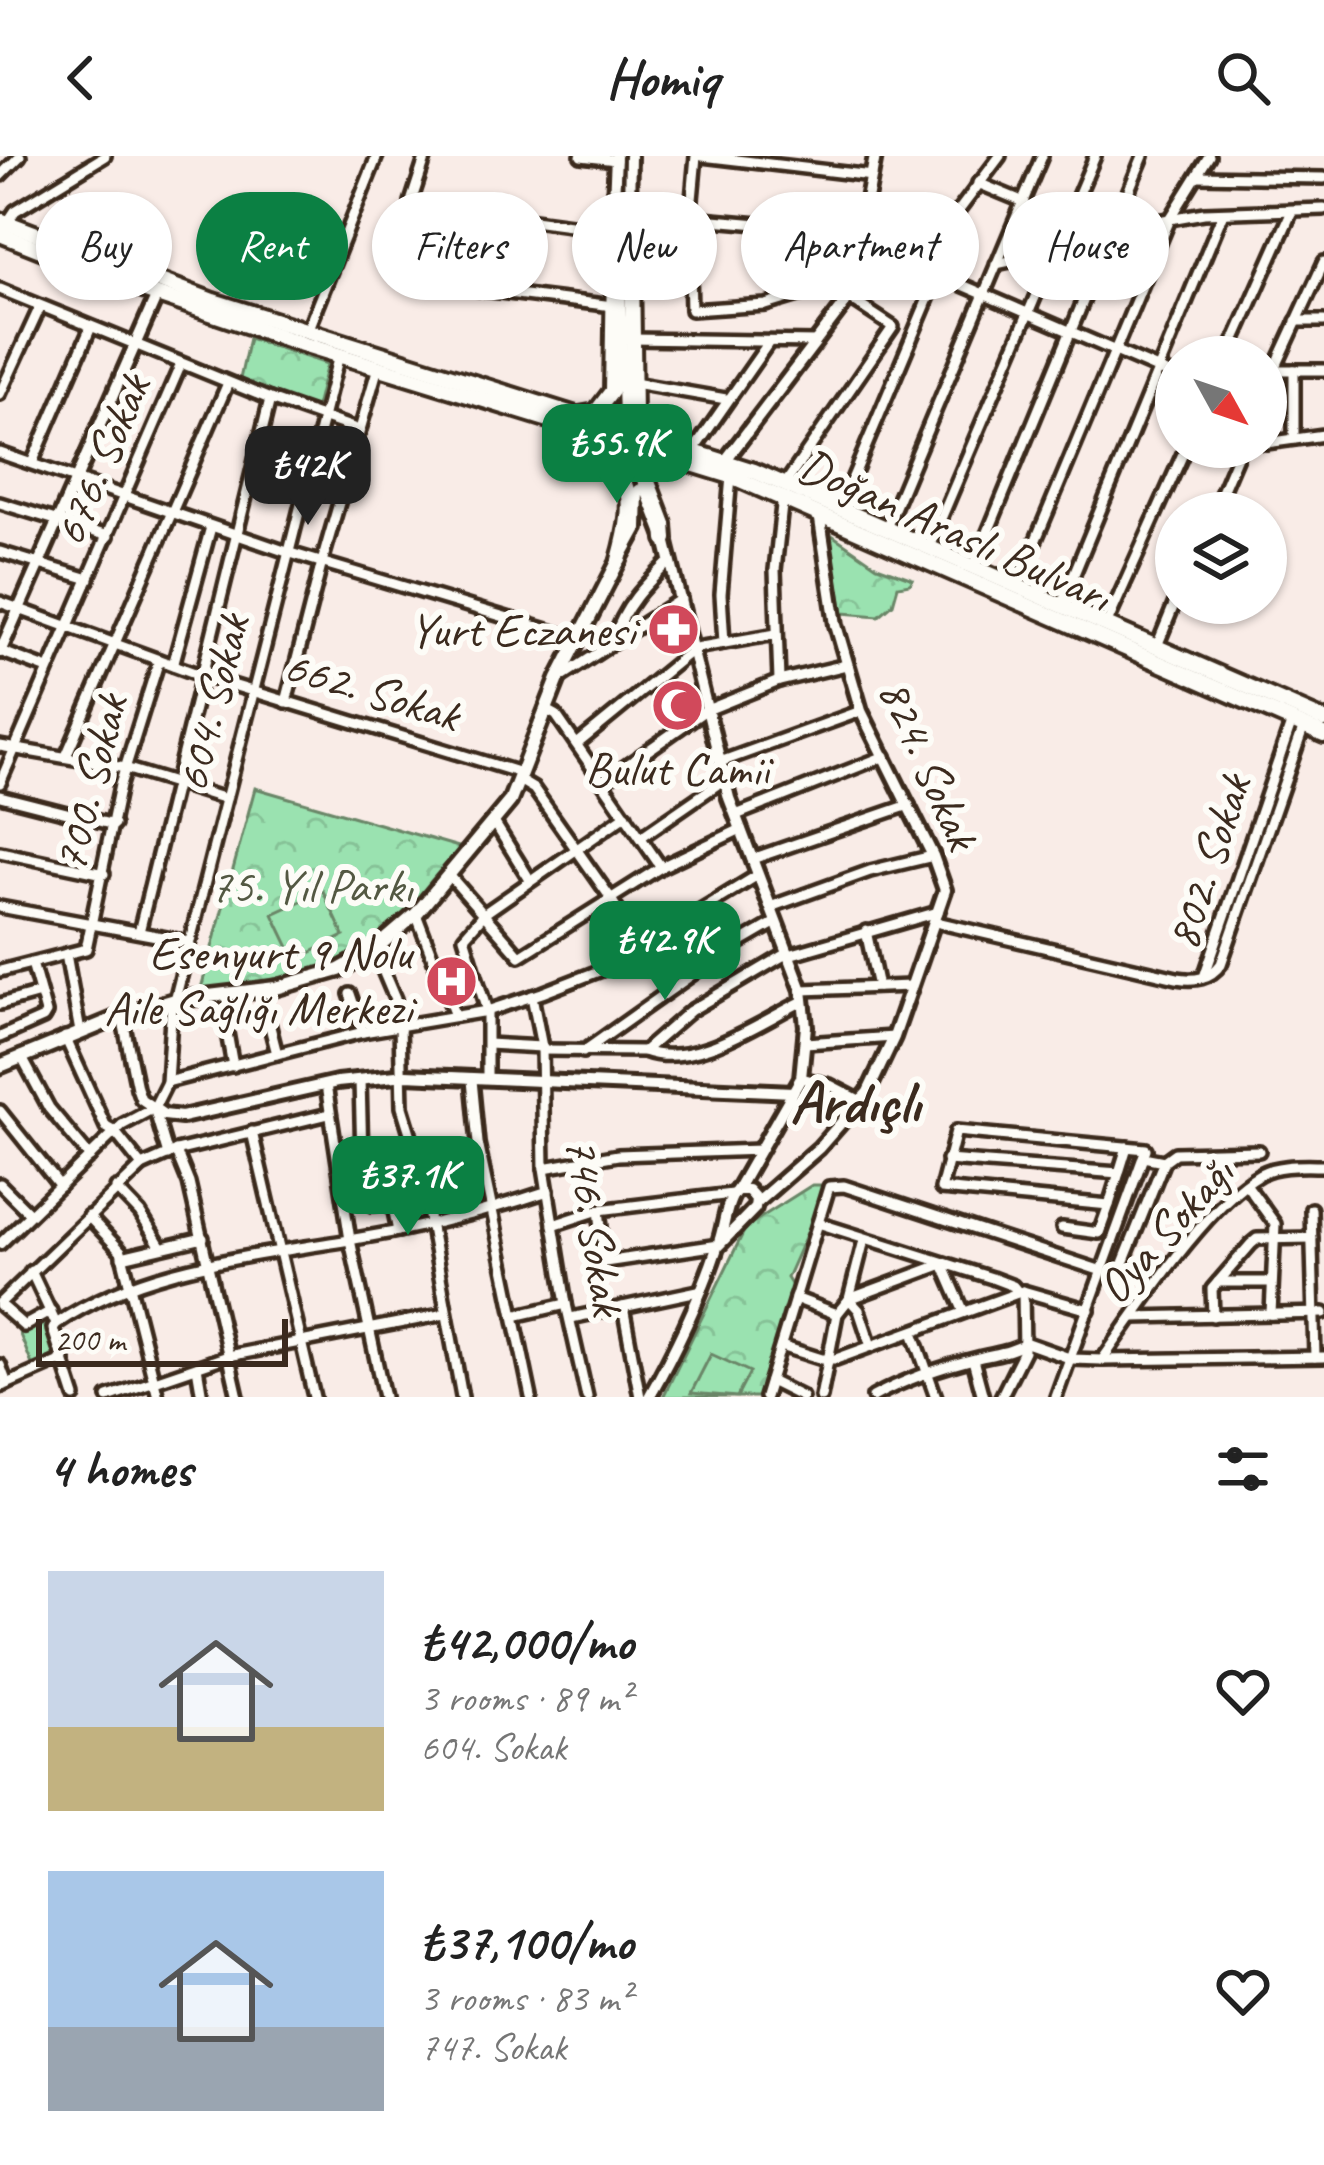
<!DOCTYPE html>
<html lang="en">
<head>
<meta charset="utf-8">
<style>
  :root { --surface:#fff; --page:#f2f2f2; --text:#222; --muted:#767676; --accent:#0b8043 }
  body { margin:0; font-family:Caveat,sans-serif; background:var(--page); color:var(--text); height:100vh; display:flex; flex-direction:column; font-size:45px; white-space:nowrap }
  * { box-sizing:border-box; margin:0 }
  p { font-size:39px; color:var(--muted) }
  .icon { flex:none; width:66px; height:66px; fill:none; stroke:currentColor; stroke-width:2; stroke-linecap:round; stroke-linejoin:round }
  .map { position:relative; height:1241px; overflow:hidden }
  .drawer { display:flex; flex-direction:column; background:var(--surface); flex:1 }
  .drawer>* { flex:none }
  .hud { position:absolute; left:36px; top:36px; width:1254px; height:108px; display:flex; gap:24px }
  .needle { width:78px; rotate:130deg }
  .buttons { position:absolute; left:1155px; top:180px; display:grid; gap:24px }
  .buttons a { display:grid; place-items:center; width:132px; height:132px; border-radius:50%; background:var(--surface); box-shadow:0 3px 9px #0004; font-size:60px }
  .scale { position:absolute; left:36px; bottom:30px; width:252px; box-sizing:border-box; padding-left:12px; border:6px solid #3b2a1e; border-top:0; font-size:33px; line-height:42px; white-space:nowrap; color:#3b2a1e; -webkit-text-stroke:9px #fdfcf7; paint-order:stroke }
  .price { position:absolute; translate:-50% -102px; padding:0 27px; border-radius:24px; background:var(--accent); color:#fff; font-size:39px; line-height:78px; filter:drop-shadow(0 3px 6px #0008) }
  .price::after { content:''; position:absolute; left:50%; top:72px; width:36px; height:27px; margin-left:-18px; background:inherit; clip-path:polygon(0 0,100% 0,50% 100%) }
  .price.selected { background:#222; color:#fff }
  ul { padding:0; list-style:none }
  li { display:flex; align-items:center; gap:36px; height:300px; padding:0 48px }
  li span { display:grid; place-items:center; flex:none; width:336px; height:240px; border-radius:0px; color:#555 }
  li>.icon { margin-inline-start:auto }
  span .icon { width:144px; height:144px; fill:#fffc; stroke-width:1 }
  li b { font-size:51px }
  h2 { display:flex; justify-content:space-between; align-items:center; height:144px; padding:0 48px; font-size:51px }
  .tag { padding:0 42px; border-radius:54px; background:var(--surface); box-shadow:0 3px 9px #0004; font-size:42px; line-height:108px }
  .tag.selected { background:var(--accent); color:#fff }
  header { display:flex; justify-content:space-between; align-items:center; height:156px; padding:0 48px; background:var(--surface); font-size:54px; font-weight:600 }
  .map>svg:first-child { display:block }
</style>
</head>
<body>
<header><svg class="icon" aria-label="back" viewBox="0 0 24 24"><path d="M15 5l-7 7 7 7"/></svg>Homiq<svg class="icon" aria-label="search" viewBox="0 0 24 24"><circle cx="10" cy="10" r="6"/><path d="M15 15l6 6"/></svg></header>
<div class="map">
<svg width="1324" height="1241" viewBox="0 0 1324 1241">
  <defs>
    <pattern id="park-crowns" width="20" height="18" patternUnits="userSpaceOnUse" patternTransform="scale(3)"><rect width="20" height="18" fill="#9ae2b0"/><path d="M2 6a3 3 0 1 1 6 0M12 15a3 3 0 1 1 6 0" fill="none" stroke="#86c297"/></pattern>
  </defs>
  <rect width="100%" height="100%" fill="#f9ece7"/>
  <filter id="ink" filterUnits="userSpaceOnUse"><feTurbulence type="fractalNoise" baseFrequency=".00833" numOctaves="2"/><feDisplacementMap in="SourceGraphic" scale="24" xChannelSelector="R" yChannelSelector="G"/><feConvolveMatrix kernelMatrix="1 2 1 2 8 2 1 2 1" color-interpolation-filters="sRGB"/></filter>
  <g filter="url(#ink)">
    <!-- park -->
    <g fill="url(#park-crowns)" stroke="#6a8667" stroke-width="3">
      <path d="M 249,182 L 327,208 L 315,255 L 240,223 Z"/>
      <path d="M 829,377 L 877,410 L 913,423 L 910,428 L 898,430 L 893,448 L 879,460 L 843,457 Z"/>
      <path d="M 255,632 L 462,692 C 438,713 421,740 399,762 C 342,820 275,822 200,836 Z"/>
      <path d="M 812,1029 L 828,1029 L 787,1122 L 792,1130 L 758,1241 L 663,1241 L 746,1071 Z"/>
      <path d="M 44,1165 L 55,1202 L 33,1211 L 19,1176 Z"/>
    </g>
    <!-- pitch -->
    <g fill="#9ae2b0" stroke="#6a8667" stroke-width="3">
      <path d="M 323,735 L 344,780 L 295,804 L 273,758 Z"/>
      <path d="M 711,1198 L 750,1216 L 737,1241 L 691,1237 Z"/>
    </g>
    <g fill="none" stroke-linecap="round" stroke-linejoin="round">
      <defs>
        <g id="minor">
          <path d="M 426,0 L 411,46 L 436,51 L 411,125 L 613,150"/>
          <path d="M 581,0 L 616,4"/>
          <path d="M 696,0 L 689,76 L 691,154 L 766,149 L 852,123"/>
          <path d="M 702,0 L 872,20"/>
          <path d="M 0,20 L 20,0"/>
          <path d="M 1198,20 L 1324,22"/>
          <path d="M 978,27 L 1024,46"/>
          <path d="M 436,51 L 615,75"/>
          <path d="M 690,62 L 861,77"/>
          <path d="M 7,67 L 15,55 L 105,0"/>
          <path d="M 856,105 L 932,116 L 1176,221"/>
          <path d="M 996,108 L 1054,96 L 1115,72 L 1170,63 L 1204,57 L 1324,53"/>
          <path d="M 932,116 L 948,69 L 1000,0"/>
          <path d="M 0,133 L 270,243 L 359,274"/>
          <path d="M 1296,165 L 1324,165"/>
          <path d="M 307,175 L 377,0"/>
          <path d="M 632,183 L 816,186"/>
          <path d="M 1227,201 L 1292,55"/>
          <path d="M 1274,214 L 1324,214"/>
          <path d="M 634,227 L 726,243"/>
          <path d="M 1266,232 L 1324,106"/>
          <path d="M 0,238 L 40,151"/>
          <path d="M 1294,283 L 1294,214"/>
          <path d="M 1266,287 L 1324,279"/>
          <path d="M 693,295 L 769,186"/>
          <path d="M 0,297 L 287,396 L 578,483"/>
          <path d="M 32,307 L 91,171"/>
          <path d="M 785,328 L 893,171 L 849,142"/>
          <path d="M 0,347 L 108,380"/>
          <path d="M 840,352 L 938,119"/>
          <path d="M 1213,357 L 1241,291"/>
          <path d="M 886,372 L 1042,0"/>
          <path d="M 929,391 L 1095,0"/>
          <path d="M 0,396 L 89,423"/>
          <path d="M 974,410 L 1143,0"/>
          <path d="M 1017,429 L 1170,63 L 1209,0"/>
          <path d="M 0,446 L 203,520 L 521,617"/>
          <path d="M 1062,447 L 1223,57"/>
          <path d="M 1107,467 L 1186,291"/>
          <path d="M 613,485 C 624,450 644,430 670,405"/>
          <path d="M 724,487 L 721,438 L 731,320"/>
          <path d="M 1157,490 L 1176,444"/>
          <path d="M 690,493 L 776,478"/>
          <path d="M 0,495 L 48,513"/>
          <path d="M 173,509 L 211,371"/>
          <path d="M 558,523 L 681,443"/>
          <path d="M 779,525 L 775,414 L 783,340"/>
          <path d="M 286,546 L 322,406 L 378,211"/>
          <path d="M 545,553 L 556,559 L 661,711"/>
          <path d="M 707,554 L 779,525 L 846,509"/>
          <path d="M 577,588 L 691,495"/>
          <path d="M 0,590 L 125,612 L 226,643"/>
          <path d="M 66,600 L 228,227"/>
          <path d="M 720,606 L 861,555"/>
          <path d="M 519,624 L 534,633 L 610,741 L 640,792"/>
          <path d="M 603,626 L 707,553"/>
          <path d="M 0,627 L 181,208"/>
          <path d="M 0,640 L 114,669"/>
          <path d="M 736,659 L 885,600"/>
          <path d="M 494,666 L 530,724"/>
          <path d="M 641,681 L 725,623"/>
          <path d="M 0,696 L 104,718"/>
          <path d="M 752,703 L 909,649"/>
          <path d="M 449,719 L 520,800 L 661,711 L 741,673"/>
          <path d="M 0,751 L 189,786"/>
          <path d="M 770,751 L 870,715 L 933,700"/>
          <path d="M 416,758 L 455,860"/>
          <path d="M 936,766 L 1177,822 C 1195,825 1210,823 1221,808 L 1304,570"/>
          <path d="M 866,775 L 878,831"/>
          <path d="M 139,776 L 270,243"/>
          <path d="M 66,798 L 80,876"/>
          <path d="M 789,799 L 938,756"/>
          <path d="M 0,815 L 86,793 L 120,629 L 159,504"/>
          <path d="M 384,817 L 395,843 L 400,868 L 402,951 L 419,1006 L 462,1241"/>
          <path d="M 1205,818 L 1292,565"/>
          <path d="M 802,834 L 911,830"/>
          <path d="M 350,838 L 363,876"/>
          <path d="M 532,840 L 542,891 L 544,1012 L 566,1148 L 587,1241"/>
          <path d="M 175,844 L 339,199"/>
          <path d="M 0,848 L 40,837"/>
          <path d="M 266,855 L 277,898"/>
          <path d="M 122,860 L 137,932 L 141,943 L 154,952"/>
          <path d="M 224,860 L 233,910"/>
          <path d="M 0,881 L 43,862 L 46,857 L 32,807"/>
          <path d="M 65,881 L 106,971 L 115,976 L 142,1010"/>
          <path d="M 805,887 L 894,881"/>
          <path d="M 488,888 L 542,891"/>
          <path d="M 542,894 L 644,895 L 690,855 L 788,797"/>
          <path d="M 644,895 C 693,914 758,867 803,845"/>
          <path d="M 583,896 L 724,796 L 776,766"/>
          <path d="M 21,900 L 49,952 L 90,1001"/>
          <path d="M 487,922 L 487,855 L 464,781 L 485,757 L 626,659"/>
          <path d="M 801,922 L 830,929 L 861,945"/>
          <path d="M 360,924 L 362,1002 L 373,1049 L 392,1046 L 398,1075"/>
          <path d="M 472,924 L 478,987 L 531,1241"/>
          <path d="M 167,926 L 363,876 L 487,855 L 542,837 L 604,813 L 758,719"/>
          <path d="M 326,929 L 350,1084 L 384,1241"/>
          <path d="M 0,955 L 60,1030"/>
          <path d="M 252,976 L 314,1241"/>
          <path d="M 176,995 L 189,1027 L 238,1241"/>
          <path d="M 362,997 L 413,989"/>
          <path d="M 168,999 L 154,952 L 167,926 L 172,845"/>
          <path d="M 1143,1001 L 1164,1005 L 1175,997 L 1259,995"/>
          <path d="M 947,1004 L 1119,1017"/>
          <path d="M 544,1012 L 618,999 L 760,994"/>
          <path d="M 0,1028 L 30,1058"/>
          <path d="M 1246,1028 L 1275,1068 L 1271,1158"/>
          <path d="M 116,1032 L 140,1057 L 161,1091"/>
          <path d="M 1109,1049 L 1127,991"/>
          <path d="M 1311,1053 L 1315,1201"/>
          <path d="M 599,1054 L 605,1106 L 719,1089"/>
          <path d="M 88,1060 L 121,1095 L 158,1241"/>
          <path d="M 818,1067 L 992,1122 L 1013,1130 L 1018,1136"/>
          <path d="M 553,1069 L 599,1054 L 732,1038"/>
          <path d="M 0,1088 L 122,969 L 154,952"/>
          <path d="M 122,1101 L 203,1082"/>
          <path d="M 31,1115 L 56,1168 L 53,1173 L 75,1241"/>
          <path d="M 1117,1122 L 1164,1005"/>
          <path d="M 1218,1126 L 1271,1126"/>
          <path d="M 795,1142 L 837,1158"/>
          <path d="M 849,1143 L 943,1108 L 964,1156"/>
          <path d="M 849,1143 L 859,1154 L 871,1190"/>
          <path d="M 0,1147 L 142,1010 L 176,995 L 329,958"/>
          <path d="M 0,1149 L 24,1170 L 51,1155"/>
          <path d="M 623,1151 L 640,1241"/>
          <path d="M 514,1160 L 566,1148"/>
          <path d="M 1213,1160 L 1212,1133 L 1251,1088 L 1257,1083 L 1312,1082"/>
          <path d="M 1133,1161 L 1324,1157"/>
          <path d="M 571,1162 L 698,1135"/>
          <path d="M 56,1168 C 142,1110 249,1101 349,1084 C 417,1073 483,1057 548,1035"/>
          <path d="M 913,1176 L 936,1241"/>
          <path d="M 781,1190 L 822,1203 L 836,1203 L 1023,1135 L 1089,1154"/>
          <path d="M 973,1204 L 983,1241"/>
          <path d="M 1102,1204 L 1324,1201"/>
          <path d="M 0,1209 L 7,1228"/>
          <path d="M 197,1211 L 202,1241"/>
          <path d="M 770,1225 L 802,1241"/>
          <path d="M 0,1231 L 64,1203"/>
          <path d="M 108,1241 L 228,1200 L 445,1158"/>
          <path d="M 765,1241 L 829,1031 L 844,1030 L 1102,1115"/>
          <path d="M 821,1241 L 837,1158 L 849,1143 L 864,1084"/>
          <path d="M 873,1241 C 905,1223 945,1210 982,1201 C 999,1197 1011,1196 1027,1187 L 1072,1203 L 1102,1204 C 1140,1151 1205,1050 1260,1018 C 1278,1008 1304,1010 1324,1010"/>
          <path d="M 1001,1241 L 1024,1195 L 1023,1135"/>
          <path d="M 1056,1241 L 1146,993 L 956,975 L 941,1033 L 1109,1049 L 1099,1077 L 1062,1072"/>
        </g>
        <g id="tertiary">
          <path d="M 616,0 L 614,44 L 619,104"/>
          <path d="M 628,105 L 630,0"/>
          <path d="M 620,129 L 624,261"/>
          <path d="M 634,303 L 665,383 L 729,642 L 802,834 L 806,870 L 801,922 L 737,1034"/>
          <path d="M 725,305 L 849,142 L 875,0"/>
          <path d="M 621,401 L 637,372 L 638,334"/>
          <path d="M 0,496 L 157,139"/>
          <path d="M 154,952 L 164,959 L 182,961 L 337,926 L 406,919 L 793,936"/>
          <path d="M 756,1047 L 819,992 L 868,936 L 894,881 L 945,734 L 933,700 L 861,555 L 836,469 L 819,357"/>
          <path d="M 649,1241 C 676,1193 702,1138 719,1086 C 725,1069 726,1045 737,1034 L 748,1034 L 756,1043 L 755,1052 L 719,1089"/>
        </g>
        <path id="secondary" d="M 0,910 L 122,860 L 175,844 L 276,832 L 339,814 L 373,795 L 416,758 L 510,645 L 558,523 L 619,404"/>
        <g id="primary">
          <path d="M 0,64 L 213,145 L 754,315 L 1324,564"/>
          <path d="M 0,78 L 134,131 L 299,187 L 731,320 L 1324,579"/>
          <path d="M 628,101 L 632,110 L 634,261 L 638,279"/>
          <path d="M 579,259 L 596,256 L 612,235 L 614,112 L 618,99"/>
          <path d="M 570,277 C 633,314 638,335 619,404"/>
          <path d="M 665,383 L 664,368 L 645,318 L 654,307 L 668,303"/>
        </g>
      </defs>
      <!-- minor casing -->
      <use href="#minor" stroke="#3b2a1e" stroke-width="18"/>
      <!-- tertiary casing -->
      <use href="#tertiary" stroke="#3b2a1e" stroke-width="20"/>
      <!-- secondary casing -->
      <use href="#secondary" stroke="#3b2a1e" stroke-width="21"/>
      <!-- primary casing -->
      <use href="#primary" stroke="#3b2a1e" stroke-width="22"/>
      <!-- minor -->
      <use href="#minor" stroke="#fdfcf7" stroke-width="9"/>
      <!-- tertiary -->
      <use href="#tertiary" stroke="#fdfcf7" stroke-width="10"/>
      <!-- secondary -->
      <use href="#secondary" stroke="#fdfcf7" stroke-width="12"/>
      <!-- primary -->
      <use href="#primary" stroke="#fdfcf7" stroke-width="14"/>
    </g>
  </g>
  <!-- icons -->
  <defs>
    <symbol id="pharmacy-disc" viewBox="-11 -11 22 22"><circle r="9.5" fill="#d1495b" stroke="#fdfcf7"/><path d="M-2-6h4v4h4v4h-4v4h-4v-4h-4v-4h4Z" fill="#fff"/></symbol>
    <symbol id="mosque-disc" viewBox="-11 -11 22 22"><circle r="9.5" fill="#d1495b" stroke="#fdfcf7"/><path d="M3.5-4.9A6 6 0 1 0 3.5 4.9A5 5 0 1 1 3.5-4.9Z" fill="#fff"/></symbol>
    <symbol id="hospital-disc" viewBox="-11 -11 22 22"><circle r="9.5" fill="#d1495b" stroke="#fdfcf7"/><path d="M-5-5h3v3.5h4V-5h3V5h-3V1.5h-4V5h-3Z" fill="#fff"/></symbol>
  </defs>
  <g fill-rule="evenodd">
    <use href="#pharmacy-disc" x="644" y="444" width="59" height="59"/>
    <use href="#mosque-disc" x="648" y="520" width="59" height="59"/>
    <use href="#hospital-disc" x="422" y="796" width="59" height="59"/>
  </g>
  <g text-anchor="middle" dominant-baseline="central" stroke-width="12" stroke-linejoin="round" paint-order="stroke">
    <!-- street labels -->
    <g font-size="48" fill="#3b2a1e" stroke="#fdfcf7">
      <text transform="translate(101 304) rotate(-67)">676. Sokak</text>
      <text transform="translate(955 374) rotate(24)">Doğan Araslı Bulvarı</text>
      <text transform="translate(372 534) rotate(17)">662. Sokak</text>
      <text transform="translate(212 547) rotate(-76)">604. Sokak</text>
      <text transform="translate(929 608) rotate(66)">824. Sokak</text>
      <text transform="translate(90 627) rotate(-76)">700. Sokak</text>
      <text transform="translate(1208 706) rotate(-72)">802. Sokak</text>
      <text transform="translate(595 1070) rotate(81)">746. Sokak</text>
      <text transform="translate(1165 1074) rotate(-48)">Oya Sokağı</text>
    </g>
    <!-- poi labels -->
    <g font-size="48" fill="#3b2a1e" stroke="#fdfcf7" text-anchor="end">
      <text x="635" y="474">Yurt Eczanesi</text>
      <text x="677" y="613" text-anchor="middle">Bulut Camii</text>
      <text x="412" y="797">Esenyurt 9 Nolu<tspan x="412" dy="55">Aile Sağlığı Merkezi</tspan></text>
    </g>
    <!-- park labels -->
    <g font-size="48" fill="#535842" stroke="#fdfcf7">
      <text x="311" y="730">75. Yıl Parkı</text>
    </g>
    <!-- district labels -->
    <g font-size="60" font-weight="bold" fill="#3b2a1e" stroke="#fdfcf7">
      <text x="855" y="946">Ardıçlı</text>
    </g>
  </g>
</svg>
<div class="buttons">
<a><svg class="needle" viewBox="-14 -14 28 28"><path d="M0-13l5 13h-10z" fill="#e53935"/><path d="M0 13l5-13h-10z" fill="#767676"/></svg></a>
<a><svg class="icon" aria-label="layers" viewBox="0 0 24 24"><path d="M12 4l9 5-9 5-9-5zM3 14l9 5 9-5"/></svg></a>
</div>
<div class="scale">200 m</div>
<b class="price" style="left:617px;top:350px">₺55.9K</b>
<b class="price selected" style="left:308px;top:372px">₺42K</b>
<b class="price" style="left:665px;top:847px">₺42.9K</b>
<b class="price" style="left:408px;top:1082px">₺37.1K</b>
<div class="hud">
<a class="tag">Buy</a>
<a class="tag selected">Rent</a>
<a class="tag">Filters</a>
<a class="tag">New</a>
<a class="tag">Apartment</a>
<a class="tag">House</a>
</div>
</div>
<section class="drawer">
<h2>4 homes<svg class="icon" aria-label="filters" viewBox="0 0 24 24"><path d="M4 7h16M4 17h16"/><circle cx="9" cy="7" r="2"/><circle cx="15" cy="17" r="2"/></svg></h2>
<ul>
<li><span style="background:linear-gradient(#c9d6e8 65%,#c2b280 0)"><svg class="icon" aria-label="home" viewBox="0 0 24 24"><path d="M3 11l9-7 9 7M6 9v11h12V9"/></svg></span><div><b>₺42,000/mo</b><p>3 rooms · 89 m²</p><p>604. Sokak</p></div><svg class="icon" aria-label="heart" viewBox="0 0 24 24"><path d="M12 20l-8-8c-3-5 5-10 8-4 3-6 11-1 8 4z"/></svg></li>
<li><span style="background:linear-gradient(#a9c7e8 65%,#9aa5b1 0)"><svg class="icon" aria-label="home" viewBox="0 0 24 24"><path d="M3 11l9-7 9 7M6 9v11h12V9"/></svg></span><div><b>₺37,100/mo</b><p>3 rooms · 83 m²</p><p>747. Sokak</p></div><svg class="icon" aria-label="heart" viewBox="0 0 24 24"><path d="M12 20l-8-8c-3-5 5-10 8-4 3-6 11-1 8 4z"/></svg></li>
</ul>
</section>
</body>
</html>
